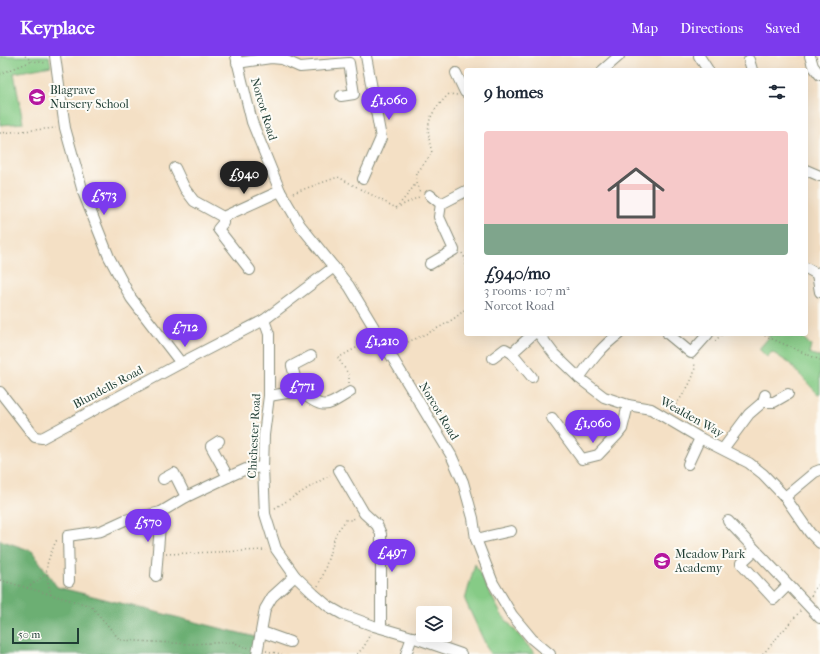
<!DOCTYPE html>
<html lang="en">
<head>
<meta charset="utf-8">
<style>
  :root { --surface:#fff; --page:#f6f6f7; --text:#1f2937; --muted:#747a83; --line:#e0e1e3; --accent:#7c3aed }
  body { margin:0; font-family:"IM FELL French Canon",serif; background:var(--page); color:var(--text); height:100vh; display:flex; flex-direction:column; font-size:15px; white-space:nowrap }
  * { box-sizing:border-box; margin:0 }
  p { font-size:13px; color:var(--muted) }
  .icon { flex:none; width:22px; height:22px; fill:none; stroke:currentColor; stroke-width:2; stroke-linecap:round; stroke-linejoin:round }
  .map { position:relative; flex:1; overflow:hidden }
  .panel { position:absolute; left:464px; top:12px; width:344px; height:268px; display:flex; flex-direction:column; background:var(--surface); border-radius:4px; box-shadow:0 4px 16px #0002 }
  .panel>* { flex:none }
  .buttons { position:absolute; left:416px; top:550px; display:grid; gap:8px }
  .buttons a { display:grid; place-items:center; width:36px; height:36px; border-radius:4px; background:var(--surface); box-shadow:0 4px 16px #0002; font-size:20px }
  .scale { position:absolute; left:12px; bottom:10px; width:67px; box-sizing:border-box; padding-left:4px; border:2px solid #1f3d34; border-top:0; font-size:11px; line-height:14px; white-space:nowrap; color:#1f3d34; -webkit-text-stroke:3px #fdfcf7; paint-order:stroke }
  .price { position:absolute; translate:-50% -34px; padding:0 9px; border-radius:14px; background:var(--accent); color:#fff; font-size:13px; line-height:26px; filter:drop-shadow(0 1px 2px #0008) }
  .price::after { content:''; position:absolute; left:50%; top:24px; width:12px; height:9px; margin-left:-6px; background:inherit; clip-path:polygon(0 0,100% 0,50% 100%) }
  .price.current { background:#222; color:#fff }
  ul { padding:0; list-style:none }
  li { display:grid; align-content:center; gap:8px; height:212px; padding:0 20px }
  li+li { border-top:1px solid var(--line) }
  li span { display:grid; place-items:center; height:124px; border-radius:4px; color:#555 }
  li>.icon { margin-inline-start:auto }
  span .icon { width:72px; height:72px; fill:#fffc; stroke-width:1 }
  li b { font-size:17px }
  h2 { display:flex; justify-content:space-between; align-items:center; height:48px; padding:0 20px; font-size:17px }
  header { display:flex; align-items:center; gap:24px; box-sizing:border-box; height:56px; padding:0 20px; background:var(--accent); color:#fff }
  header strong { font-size:19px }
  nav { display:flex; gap:22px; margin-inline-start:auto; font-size:14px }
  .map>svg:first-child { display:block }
</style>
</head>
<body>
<header>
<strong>Keyplace</strong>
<nav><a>Map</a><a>Directions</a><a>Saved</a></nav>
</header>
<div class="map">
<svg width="820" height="598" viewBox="0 0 820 598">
  <rect width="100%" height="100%" fill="#fdfcf7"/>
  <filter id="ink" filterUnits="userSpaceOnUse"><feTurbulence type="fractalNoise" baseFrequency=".025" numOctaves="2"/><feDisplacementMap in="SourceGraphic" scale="8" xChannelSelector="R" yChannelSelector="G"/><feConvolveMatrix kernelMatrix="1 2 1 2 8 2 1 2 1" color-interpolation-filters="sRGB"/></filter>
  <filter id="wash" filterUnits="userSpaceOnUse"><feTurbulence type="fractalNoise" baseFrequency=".012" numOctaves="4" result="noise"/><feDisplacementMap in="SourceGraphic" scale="16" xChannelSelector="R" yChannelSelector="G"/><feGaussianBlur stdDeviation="0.9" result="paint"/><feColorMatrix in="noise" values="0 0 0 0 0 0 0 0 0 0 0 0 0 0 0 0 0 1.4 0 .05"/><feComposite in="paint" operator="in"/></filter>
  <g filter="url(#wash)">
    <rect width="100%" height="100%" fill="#f4e0c5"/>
    <!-- green -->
    <g fill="#86cb86" stroke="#52845d">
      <path d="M 0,0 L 49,0 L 51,10 L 14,17 L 23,67 L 0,69 Z"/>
      <path d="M 766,278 L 800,278 L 811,290 L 809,297 L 820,301 L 820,337 L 818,338 L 789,307 L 772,296 L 767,301 L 759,293 L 770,280 Z"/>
      <path d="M 475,508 L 501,558 L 535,598 L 490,598 L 465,544 Z"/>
    </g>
    <!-- forest -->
    <path fill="#6caf73" stroke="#467654" d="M 0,484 L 32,495 L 57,531 L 255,581 L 252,598 L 0,598 Z"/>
  </g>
  <g filter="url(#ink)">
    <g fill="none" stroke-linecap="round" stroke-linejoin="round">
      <defs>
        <g id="minor">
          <path d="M 55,0 L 65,72 L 83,136 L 109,201 L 131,242 L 181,307"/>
          <path d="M 236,0 L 252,66 L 280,135 L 300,169 L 349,230 L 451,399 L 463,426 L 473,462 L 476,483 L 493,527 L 512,559 L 532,583 L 550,598"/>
          <path d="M 699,0 L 708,14"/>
          <path d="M 810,0 L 813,10 L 820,19"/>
          <path d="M 749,4 L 752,14"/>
          <path d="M 237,7 L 271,2 L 282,3 L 300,11 L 349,7 L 354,38 L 341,40"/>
          <path d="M 603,14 L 619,0"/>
          <path d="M 456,17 L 465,36"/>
          <path d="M 175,112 L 185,133 L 194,145 L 223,161 L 280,135"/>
          <path d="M 806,114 L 820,120"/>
          <path d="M 363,123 L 381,82 L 366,0"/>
          <path d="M 430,139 L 441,148 L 439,161 L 454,194 L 430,208"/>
          <path d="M 441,148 L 466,135"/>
          <path d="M 223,161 L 223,167 L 218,173 L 250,214"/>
          <path d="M 806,212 L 817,218"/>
          <path d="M 820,216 L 817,218 L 820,236"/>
          <path d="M 264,264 L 269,278 L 269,340 L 264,379 L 263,411 L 265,458 L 276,493 L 295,520 L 314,538 L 328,550 L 342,558 L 374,570 L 412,581 L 461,598"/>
          <path d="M 539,278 L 554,298 L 579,322 L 604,341 L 628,349 L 651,353 L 700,382 L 749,407 L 763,418 L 785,441 L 810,477 L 820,487"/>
          <path d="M 668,278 L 691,297 L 708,278"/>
          <path d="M 512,297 L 533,278"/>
          <path d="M 493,302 L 505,293 L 512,297 L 532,321"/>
          <path d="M 579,322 C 591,305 602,290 619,278"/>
          <path d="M 299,335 C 325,354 324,352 350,336"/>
          <path d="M 0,336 L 35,381 L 42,382 L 181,307 L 264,264 L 334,211"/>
          <path d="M 765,339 L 763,346 L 774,346 L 788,338"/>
          <path d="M 269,340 L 299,335 L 292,310 L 311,300"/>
          <path d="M 552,362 L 582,403 L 598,399 L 618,378 L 622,373 L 628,349"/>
          <path d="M 219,385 L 211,390 L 228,421"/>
          <path d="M 723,393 L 749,358 L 763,346"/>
          <path d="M 688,408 L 700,382"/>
          <path d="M 339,414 L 364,457 L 377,469 L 381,478 L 381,571"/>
          <path d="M 163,423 L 174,417 L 186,441"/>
          <path d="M 785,441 L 815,416 L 820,414"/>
          <path d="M 728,465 L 820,562"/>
          <path d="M 476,483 L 511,475"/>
          <path d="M 755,494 L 741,507 L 774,543 L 788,529"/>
          <path d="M 156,520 L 161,456"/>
          <path d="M 69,525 L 68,480 L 101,475 L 125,464 L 161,456 L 186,441 L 228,421 L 246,413 L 263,411"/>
          <path d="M 262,576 L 290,586"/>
          <path d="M 257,598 L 265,553 L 272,541 L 295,520"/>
          <path d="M 406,598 L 412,581"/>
        </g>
      </defs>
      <!-- minor casing -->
      <use href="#minor" stroke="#8a8e7c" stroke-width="12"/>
      <!-- path -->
      <g stroke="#8a8e7c" stroke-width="1.5" stroke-dasharray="1 3" stroke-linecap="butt">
        <path d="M 25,0 L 32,5 L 47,7"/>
        <path d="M 0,18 L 32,5"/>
        <path d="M 0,77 L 56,72"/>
        <path d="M 416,127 L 420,136"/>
        <path d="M 361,133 L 396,152 L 421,140"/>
        <path d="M 293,137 L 338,121 L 357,131"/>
        <path d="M 396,152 L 409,137 L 416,127 L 417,117 L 432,97 C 425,68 427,60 449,38 L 457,39"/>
        <path d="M 462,197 L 466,204 L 466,209"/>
        <path d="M 761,278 L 820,304"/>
        <path d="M 715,285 L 722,278"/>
        <path d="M 397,291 C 418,281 451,269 466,252"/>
        <path d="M 349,327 L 349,319 L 338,302 L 370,284"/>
        <path d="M 671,355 C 679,344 699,320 694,306"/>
        <path d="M 275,452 L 330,419"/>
        <path d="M 166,498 L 266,494"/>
        <path d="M 0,524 L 91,550 L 120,584 L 190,588 L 233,586 L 247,592 L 249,591"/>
        <path d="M 318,530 L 323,519 L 336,477 L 346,464 L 351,464 L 355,462"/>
        <path d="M 27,532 L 45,519"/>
        <path d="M 51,539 C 44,511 45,511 56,485 L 59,484"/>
        <path d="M 811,540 L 815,532 L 820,527"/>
        <path d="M 266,595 L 282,598"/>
        <path d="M 357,598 L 364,591 L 370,578"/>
        <path d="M 763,598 L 801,554"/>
      </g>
      <!-- minor -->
      <use href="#minor" stroke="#fff" stroke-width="10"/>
    </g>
  </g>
  <!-- icons -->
  <defs>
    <symbol id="school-disc" viewBox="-11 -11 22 22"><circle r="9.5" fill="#b5179e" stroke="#fdfcf7"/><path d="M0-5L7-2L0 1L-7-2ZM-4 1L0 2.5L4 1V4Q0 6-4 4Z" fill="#fff"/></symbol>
  </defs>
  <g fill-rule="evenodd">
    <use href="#school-disc" x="27" y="31" width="20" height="20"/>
    <use href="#school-disc" x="652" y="495" width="20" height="20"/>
  </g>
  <g text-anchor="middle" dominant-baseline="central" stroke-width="4" stroke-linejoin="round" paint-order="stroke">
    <!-- poi labels -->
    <g font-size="12" fill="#1f3d34" stroke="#fdfcf7" text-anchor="start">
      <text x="50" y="34">Blagrave<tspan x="50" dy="14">Nursery School</tspan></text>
      <text x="675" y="498">Meadow Park<tspan x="675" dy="14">Academy</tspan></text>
    </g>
    <!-- street labels -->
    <g font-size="12" fill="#1f3d34" stroke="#fdfcf7">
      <text transform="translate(264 53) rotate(73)">Norcot Road</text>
      <text transform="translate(108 331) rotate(-28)">Blundells Road</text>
      <text transform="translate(439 355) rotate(59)">Norcot Road</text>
      <text transform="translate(692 361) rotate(29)">Wealden Way</text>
      <text transform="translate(254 380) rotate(-87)">Chichester Road</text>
    </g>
  </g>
</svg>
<div class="buttons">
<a><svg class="icon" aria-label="layers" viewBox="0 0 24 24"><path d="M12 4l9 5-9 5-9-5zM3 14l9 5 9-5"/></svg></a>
</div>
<div class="scale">50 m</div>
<b class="price" style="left:389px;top:65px">£1,060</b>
<b class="price current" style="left:244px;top:139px">£940</b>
<b class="price" style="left:104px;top:160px">£573</b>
<b class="price" style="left:185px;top:292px">£712</b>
<b class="price" style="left:382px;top:306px">£1,210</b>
<b class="price" style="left:302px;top:351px">£771</b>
<b class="price" style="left:593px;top:388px">£1,060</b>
<b class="price" style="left:148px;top:487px">£570</b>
<b class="price" style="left:392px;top:517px">£497</b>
<section class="panel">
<h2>9 homes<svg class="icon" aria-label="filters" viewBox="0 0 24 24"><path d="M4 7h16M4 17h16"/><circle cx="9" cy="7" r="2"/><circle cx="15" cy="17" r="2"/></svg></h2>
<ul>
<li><span style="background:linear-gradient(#f6c9c9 75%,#7fa58c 0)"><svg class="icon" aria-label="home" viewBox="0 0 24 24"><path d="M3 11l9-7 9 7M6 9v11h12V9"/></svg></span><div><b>£940/mo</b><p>3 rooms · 107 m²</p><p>Norcot Road</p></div></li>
</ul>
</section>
</div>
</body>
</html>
